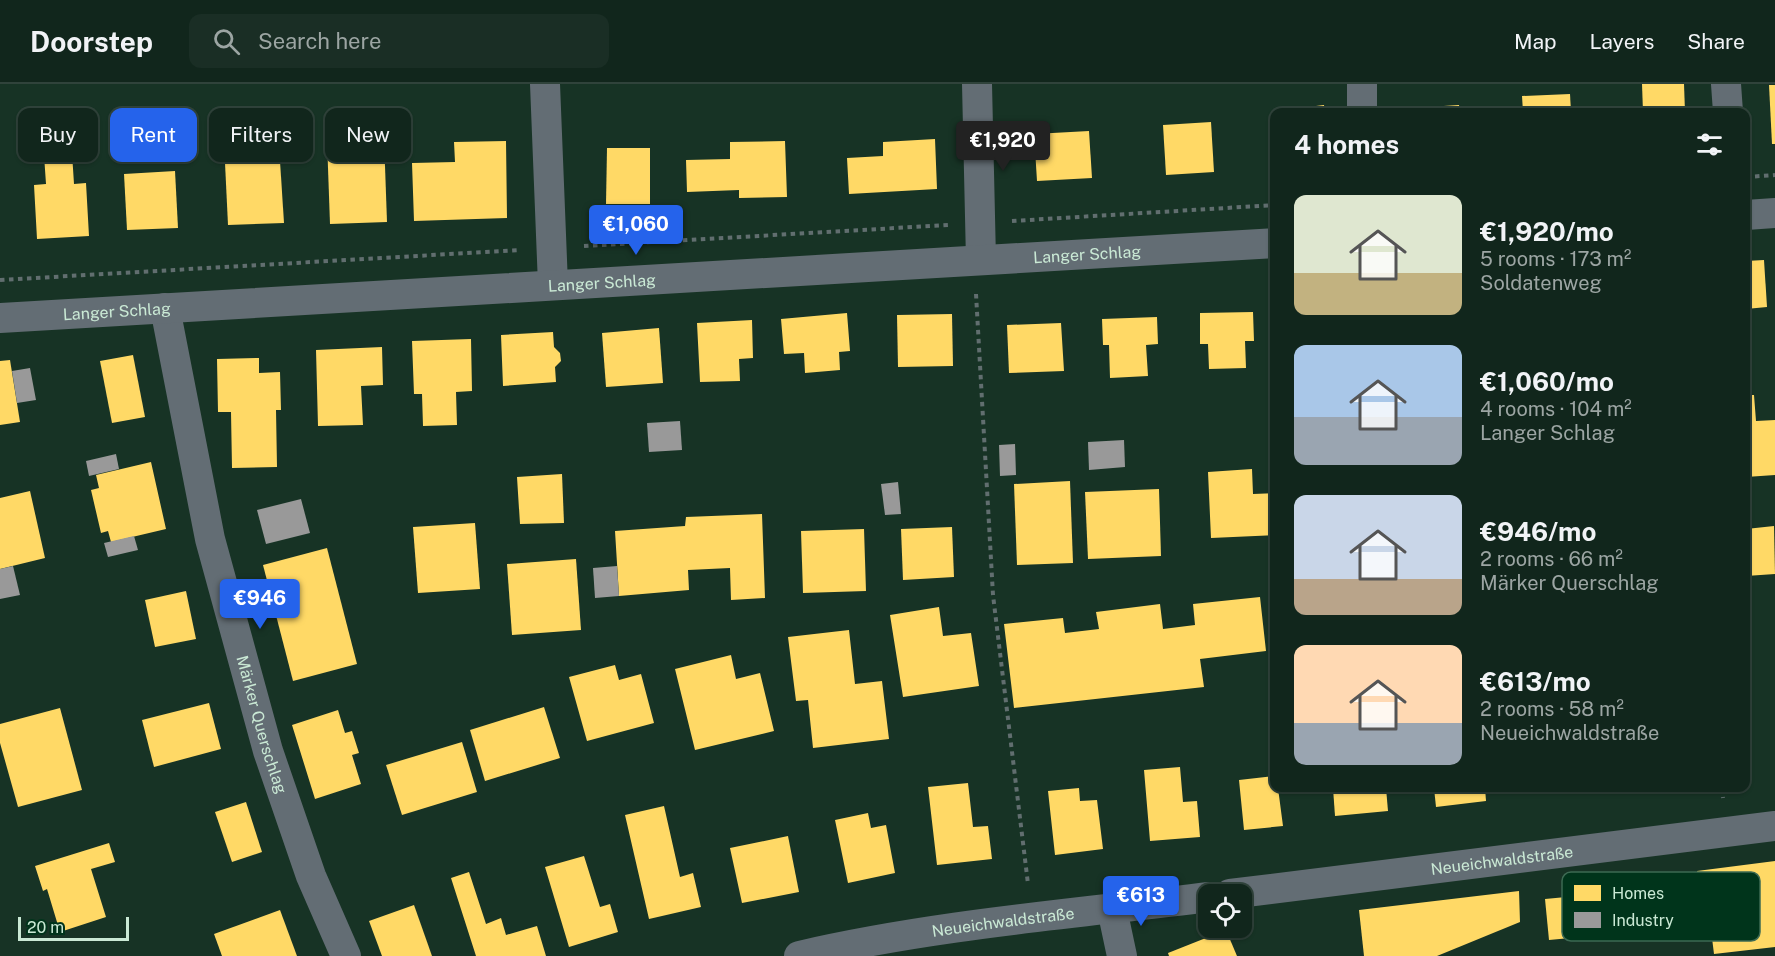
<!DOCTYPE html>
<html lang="en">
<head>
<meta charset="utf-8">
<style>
  :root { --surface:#11261c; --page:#1a2e25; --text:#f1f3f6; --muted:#9ca5a3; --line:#30433b; --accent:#2563eb }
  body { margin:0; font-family:"Public Sans",sans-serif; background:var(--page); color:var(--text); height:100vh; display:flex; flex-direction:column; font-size:22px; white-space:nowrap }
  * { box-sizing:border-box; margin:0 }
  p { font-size:20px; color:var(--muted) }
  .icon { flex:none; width:33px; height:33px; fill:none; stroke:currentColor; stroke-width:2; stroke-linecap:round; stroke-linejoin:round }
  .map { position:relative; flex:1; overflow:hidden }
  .panel { position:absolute; left:1270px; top:24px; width:480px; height:684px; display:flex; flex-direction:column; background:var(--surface); border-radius:12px; box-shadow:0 2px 4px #0004,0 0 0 2px var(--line) }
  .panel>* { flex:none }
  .hud { position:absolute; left:18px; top:24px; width:570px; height:54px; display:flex; gap:12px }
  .controls { position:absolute; left:1198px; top:800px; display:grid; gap:12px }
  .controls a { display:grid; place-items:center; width:54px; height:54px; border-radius:12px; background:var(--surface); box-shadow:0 2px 4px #0004,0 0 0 2px var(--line); font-size:30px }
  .scale { position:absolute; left:18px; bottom:15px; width:111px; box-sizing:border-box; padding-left:6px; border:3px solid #cae9d5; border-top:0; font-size:16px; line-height:21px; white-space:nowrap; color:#cae9d5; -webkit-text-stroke:4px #00341b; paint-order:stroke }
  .price { position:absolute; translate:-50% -51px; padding:0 14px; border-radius:6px; background:var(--accent); color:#fff; font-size:20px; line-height:39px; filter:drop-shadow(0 2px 3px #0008) }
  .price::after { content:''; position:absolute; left:50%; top:36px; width:18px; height:14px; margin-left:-9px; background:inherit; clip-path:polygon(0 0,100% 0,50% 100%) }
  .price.active { background:#222; color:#fff }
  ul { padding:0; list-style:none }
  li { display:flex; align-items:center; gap:18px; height:150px; padding:0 24px }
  li span { display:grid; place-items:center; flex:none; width:168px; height:120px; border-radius:12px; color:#555 }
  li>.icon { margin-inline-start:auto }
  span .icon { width:72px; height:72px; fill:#fffc; stroke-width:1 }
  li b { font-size:26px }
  h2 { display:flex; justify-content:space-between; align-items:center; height:72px; padding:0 24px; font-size:26px }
  .chip { padding:0 21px; border-radius:12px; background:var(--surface); box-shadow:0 2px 4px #0004,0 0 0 2px var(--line); font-size:21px; line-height:54px }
  .chip.active { background:var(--accent); color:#fff }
  header { display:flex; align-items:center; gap:36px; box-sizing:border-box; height:84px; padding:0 30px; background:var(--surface); border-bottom:2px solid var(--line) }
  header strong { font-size:28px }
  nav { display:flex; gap:33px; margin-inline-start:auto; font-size:21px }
  .search { width:420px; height:54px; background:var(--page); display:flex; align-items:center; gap:15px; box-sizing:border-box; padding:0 21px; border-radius:12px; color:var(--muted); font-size:22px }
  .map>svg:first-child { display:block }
</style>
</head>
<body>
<header>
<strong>Doorstep</strong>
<div class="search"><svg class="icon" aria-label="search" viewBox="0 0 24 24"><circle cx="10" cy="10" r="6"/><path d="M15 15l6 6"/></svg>Search here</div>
<nav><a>Map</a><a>Layers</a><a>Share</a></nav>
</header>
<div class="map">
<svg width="1775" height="872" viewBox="0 0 1775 872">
  <rect width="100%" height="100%" fill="#173325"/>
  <!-- homes -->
  <g fill="#ffd966">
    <path d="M 1642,0 L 1684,0 L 1685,28 L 1643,28 Z"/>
    <path d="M 1769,1 L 1775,1 L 1775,60 L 1772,60 Z"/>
    <path d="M 1570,10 L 1571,28 L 1523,28 L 1522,12 Z"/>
    <path d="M 1324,21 L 1325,28 L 1276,28 L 1276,27 Z"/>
    <path d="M 1459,21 L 1460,28 L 1414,28 L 1413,24 Z"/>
    <path d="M 1211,38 L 1214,88 L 1166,91 L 1163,41 Z"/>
    <path d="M 1089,47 L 1092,94 L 1037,97 L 1034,50 Z"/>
    <path d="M 384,54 L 387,138 L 330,140 L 327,56 Z"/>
    <path d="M 935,55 L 937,105 L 849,110 L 847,74 L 883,72 L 883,58 Z"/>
    <path d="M 506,57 L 507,134 L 414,137 L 412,79 L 455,78 L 454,58 Z"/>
    <path d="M 785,57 L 787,113 L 739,114 L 739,106 L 687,108 L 686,76 L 730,75 L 730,58 Z"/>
    <path d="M 607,64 L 650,64 L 650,120 L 606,120 Z"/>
    <path d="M 72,69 L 74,100 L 86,99 L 89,152 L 37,155 L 34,101 L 46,100 L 44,71 Z"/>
    <path d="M 280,77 L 284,139 L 228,141 L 225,79 Z"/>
    <path d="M 175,87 L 178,144 L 127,146 L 124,90 Z"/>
    <path d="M 1764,176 L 1767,223 L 1746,225 L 1746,177 Z"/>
    <path d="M 1253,228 L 1254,257 L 1245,257 L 1246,284 L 1209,285 L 1208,260 L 1200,260 L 1200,229 Z"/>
    <path d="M 847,229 L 850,267 L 839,268 L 840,286 L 805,289 L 804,269 L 784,270 L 781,235 Z"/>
    <path d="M 952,230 L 953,282 L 898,283 L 897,231 Z"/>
    <path d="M 1157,233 L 1158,260 L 1146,261 L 1148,292 L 1110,294 L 1109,261 L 1103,261 L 1102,235 Z"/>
    <path d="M 752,236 L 753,274 L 739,275 L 740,297 L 700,298 L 697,239 Z"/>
    <path d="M 1061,239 L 1064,287 L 1009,289 L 1007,241 Z"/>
    <path d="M 659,244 L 663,299 L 606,303 L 602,249 Z"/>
    <path d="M 553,248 L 554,263 L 560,269 L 561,277 L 555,283 L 556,298 L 503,302 L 501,251 Z"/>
    <path d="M 471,255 L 472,307 L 456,308 L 457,341 L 423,342 L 422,310 L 414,310 L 412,257 Z"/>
    <path d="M 382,263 L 383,301 L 361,302 L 363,341 L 318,342 L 316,266 Z"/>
    <path d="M 133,271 L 145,333 L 112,339 L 100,277 Z"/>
    <path d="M 259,274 L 259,289 L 280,288 L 281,326 L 276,326 L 277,383 L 232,384 L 231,328 L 218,328 L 217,275 Z"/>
    <path d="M 10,276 L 20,338 L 0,341 L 0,277 Z"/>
    <path d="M 1746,311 L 1754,311 L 1756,337 L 1775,336 L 1775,391 L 1746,393 Z"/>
    <path d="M 151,378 L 166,445 L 111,458 L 108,447 L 101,449 L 91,406 L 99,404 L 96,391 Z"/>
    <path d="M 1252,385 L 1253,410 L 1275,409 L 1275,451 L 1211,454 L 1208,388 Z"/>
    <path d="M 562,390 L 564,439 L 520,440 L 517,393 Z"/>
    <path d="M 1070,397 L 1073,479 L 1017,481 L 1014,400 Z"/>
    <path d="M 1159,405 L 1161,472 L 1088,475 L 1085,408 Z"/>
    <path d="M 30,407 L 45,474 L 0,485 L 0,414 Z"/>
    <path d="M 762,430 L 765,514 L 731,516 L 730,484 L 688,486 L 689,506 L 619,512 L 615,447 L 685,442 L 686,433 Z"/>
    <path d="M 475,439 L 480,505 L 418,509 L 413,443 Z"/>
    <path d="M 1774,442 L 1775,490 L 1746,492 L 1746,445 Z"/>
    <path d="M 952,443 L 954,493 L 903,496 L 901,445 Z"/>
    <path d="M 864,445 L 866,507 L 803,509 L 801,447 Z"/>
    <path d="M 327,464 L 357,580 L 293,597 L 263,481 Z"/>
    <path d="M 576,475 L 581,546 L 512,551 L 507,480 Z"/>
    <path d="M 186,507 L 196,555 L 155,563 L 145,516 Z"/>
    <path d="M 1260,513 L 1266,567 L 1200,575 L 1204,603 L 1014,624 L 1004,540 L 1063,534 L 1065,549 L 1099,545 L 1096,528 L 1160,520 L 1163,545 L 1195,541 L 1193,520 Z"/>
    <path d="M 939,523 L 943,552 L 971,549 L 979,602 L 903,613 L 890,531 Z"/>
    <path d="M 849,546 L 855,600 L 882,597 L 889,655 L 813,664 L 808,616 L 796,617 L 788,553 Z"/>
    <path d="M 731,571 L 736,595 L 760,589 L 774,647 L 695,666 L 675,585 Z"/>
    <path d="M 615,581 L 619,596 L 641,590 L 654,639 L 587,657 L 569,593 Z"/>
    <path d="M 209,619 L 221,665 L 154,683 L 142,636 Z"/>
    <path d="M 544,623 L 560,674 L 485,697 L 470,646 Z"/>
    <path d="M 60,624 L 82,706 L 18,723 L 0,659 L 0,640 Z"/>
    <path d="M 338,626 L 345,649 L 352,647 L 359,669 L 352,671 L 361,700 L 315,715 L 292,641 Z"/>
    <path d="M 462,658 L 477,708 L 402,731 L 386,681 Z"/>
    <path d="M 1180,683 L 1183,718 L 1197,717 L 1200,753 L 1150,757 L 1144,686 Z"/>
    <path d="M 1275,692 L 1275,704 L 1278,704 L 1283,742 L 1244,746 L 1239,696 Z"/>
    <path d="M 968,699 L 973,743 L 988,742 L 992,775 L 937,781 L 928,703 Z"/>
    <path d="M 1079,704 L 1080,717 L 1097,716 L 1103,765 L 1055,771 L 1048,707 Z"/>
    <path d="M 1333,704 L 1386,704 L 1388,727 L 1335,732 Z"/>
    <path d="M 1434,704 L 1485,704 L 1486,717 L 1436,723 Z"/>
    <path d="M 1534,704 L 1556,704 L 1556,705 L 1534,707 Z"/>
    <path d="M 246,718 L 262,768 L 232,778 L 215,728 Z"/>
    <path d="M 664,722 L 680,793 L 693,789 L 701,823 L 649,835 L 625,731 Z"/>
    <path d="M 868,729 L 871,744 L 886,741 L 895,789 L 848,799 L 835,736 Z"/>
    <path d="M 788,752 L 799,808 L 742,819 L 730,764 Z"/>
    <path d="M 109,759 L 115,778 L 91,785 L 106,833 L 60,848 L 47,805 L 43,807 L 35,782 Z"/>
    <path d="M 584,772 L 600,823 L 610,820 L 618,848 L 569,863 L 545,783 Z"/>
    <path d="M 1775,777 L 1775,863 L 1714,870 L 1711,846 L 1705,847 L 1697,787 Z"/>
    <path d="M 469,788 L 486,840 L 501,834 L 506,851 L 537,842 L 546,872 L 476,872 L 451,794 Z"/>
    <path d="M 1662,804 L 1666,845 L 1549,856 L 1545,815 Z"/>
    <path d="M 1519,807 L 1520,838 L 1437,872 L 1364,872 L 1359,826 Z"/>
    <path d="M 414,821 L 432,872 L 382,872 L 369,837 Z"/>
    <path d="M 280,826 L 297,872 L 222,872 L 214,850 Z"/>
    <path d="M 1226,846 L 1237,872 L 1169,872 L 1168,869 Z"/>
  </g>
  <!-- industry -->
  <g fill="#999">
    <path d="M 30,284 L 36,316 L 17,319 L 12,287 Z"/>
    <path d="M 680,337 L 682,366 L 649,368 L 647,339 Z"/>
    <path d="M 1124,356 L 1125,383 L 1089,386 L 1088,358 Z"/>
    <path d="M 1015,360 L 1016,391 L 1000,392 L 999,361 Z"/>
    <path d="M 116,370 L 119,385 L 89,392 L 86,377 Z"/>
    <path d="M 898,398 L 901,430 L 885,431 L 881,400 Z"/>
    <path d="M 301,415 L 310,449 L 266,460 L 257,426 Z"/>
    <path d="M 134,452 L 138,466 L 108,473 L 104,459 Z"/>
    <path d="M 13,482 L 20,511 L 0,515 L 0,485 Z"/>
    <path d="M 617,482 L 619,512 L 595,514 L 593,484 Z"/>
  </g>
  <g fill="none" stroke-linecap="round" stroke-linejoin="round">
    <!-- path -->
    <g stroke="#616e6f" stroke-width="4" stroke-dasharray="4.5 4.5" stroke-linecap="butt">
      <path d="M 1746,93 L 1775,91"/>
      <path d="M 1012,137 L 1275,121"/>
      <path d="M 584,162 L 948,141"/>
      <path d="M 0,196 L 520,166"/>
      <path d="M 976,210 L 993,511 L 1028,800"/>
      <path d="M 1722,704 L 1723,714"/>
    </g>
    <!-- minor -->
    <g stroke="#636d74" stroke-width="30">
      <path d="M 545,0 L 553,201"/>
      <path d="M 977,0 L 981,176"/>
      <path d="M 1362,0 L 1362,28"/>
      <path d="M 1726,0 L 1728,28"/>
      <path d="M 1746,131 L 1775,129"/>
      <path id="s1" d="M 165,224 L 210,455 L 268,667 L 311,792 L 346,872"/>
      <path id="s2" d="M 0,234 L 1275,159"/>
      <path id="s3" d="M 1230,810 L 1775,742"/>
      <path d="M 1112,825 L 1122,872"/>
      <path id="s4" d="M 799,872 C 933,841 1072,830 1209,813"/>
    </g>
  </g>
  <g text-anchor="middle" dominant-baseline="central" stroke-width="6" stroke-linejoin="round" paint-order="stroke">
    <!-- street labels -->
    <g font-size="16" fill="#cae9d5" stroke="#00341b">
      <text stroke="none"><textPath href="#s2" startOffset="1089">Langer Schlag</textPath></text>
      <text stroke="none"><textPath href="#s2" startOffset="603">Langer Schlag</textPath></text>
      <text stroke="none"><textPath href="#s2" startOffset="117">Langer Schlag</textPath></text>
      <text stroke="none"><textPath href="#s1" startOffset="428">Märker Querschlag</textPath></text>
      <text stroke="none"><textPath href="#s3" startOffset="274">Neueichwaldstraße</textPath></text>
      <text stroke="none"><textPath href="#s4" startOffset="207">Neueichwaldstraße</textPath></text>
    </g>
  </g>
  <!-- legend -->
  <rect x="1562" y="788" width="198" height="69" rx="9" fill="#00341b" stroke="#3d6a53" stroke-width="1.5"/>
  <rect x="1574" y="801" width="27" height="16" fill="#ffd966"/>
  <rect x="1574" y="828" width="27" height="16" fill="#999"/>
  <g font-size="16" fill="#cae9d5">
    <text x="1612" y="815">Homes</text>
    <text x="1612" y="842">Industry</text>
  </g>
</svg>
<div class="controls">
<a><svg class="icon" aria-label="locate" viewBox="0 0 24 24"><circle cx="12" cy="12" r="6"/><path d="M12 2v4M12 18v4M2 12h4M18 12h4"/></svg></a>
</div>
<div class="scale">20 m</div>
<b class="price active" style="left:1003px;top:88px">€1,920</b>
<b class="price" style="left:636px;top:172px">€1,060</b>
<b class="price" style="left:260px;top:546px">€946</b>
<b class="price" style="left:1141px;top:843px">€613</b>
<div class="hud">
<a class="chip">Buy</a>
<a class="chip active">Rent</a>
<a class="chip">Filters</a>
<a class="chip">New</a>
</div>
<section class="panel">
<h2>4 homes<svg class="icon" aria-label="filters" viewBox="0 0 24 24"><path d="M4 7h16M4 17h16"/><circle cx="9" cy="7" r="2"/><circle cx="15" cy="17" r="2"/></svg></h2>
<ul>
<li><span style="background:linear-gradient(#dfe7d0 65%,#c2b280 0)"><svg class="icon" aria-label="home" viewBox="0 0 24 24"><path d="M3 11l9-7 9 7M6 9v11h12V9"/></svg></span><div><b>€1,920/mo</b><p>5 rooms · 173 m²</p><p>Soldatenweg</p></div></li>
<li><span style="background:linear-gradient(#a9c7e8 60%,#9aa5b1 0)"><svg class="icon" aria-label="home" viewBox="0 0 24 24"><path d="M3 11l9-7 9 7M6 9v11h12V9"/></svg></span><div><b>€1,060/mo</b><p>4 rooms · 104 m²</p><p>Langer Schlag</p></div></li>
<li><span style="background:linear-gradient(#c9d6e8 70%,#b9a48a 0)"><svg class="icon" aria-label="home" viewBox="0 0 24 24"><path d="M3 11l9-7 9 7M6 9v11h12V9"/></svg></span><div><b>€946/mo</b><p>2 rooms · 66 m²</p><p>Märker Querschlag</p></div></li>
<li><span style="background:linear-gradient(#ffd9b3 65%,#9aa5b1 0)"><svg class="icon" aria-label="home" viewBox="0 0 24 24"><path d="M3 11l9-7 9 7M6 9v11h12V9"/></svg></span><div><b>€613/mo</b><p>2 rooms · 58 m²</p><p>Neueichwaldstraße</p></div></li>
</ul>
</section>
</div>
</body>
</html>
